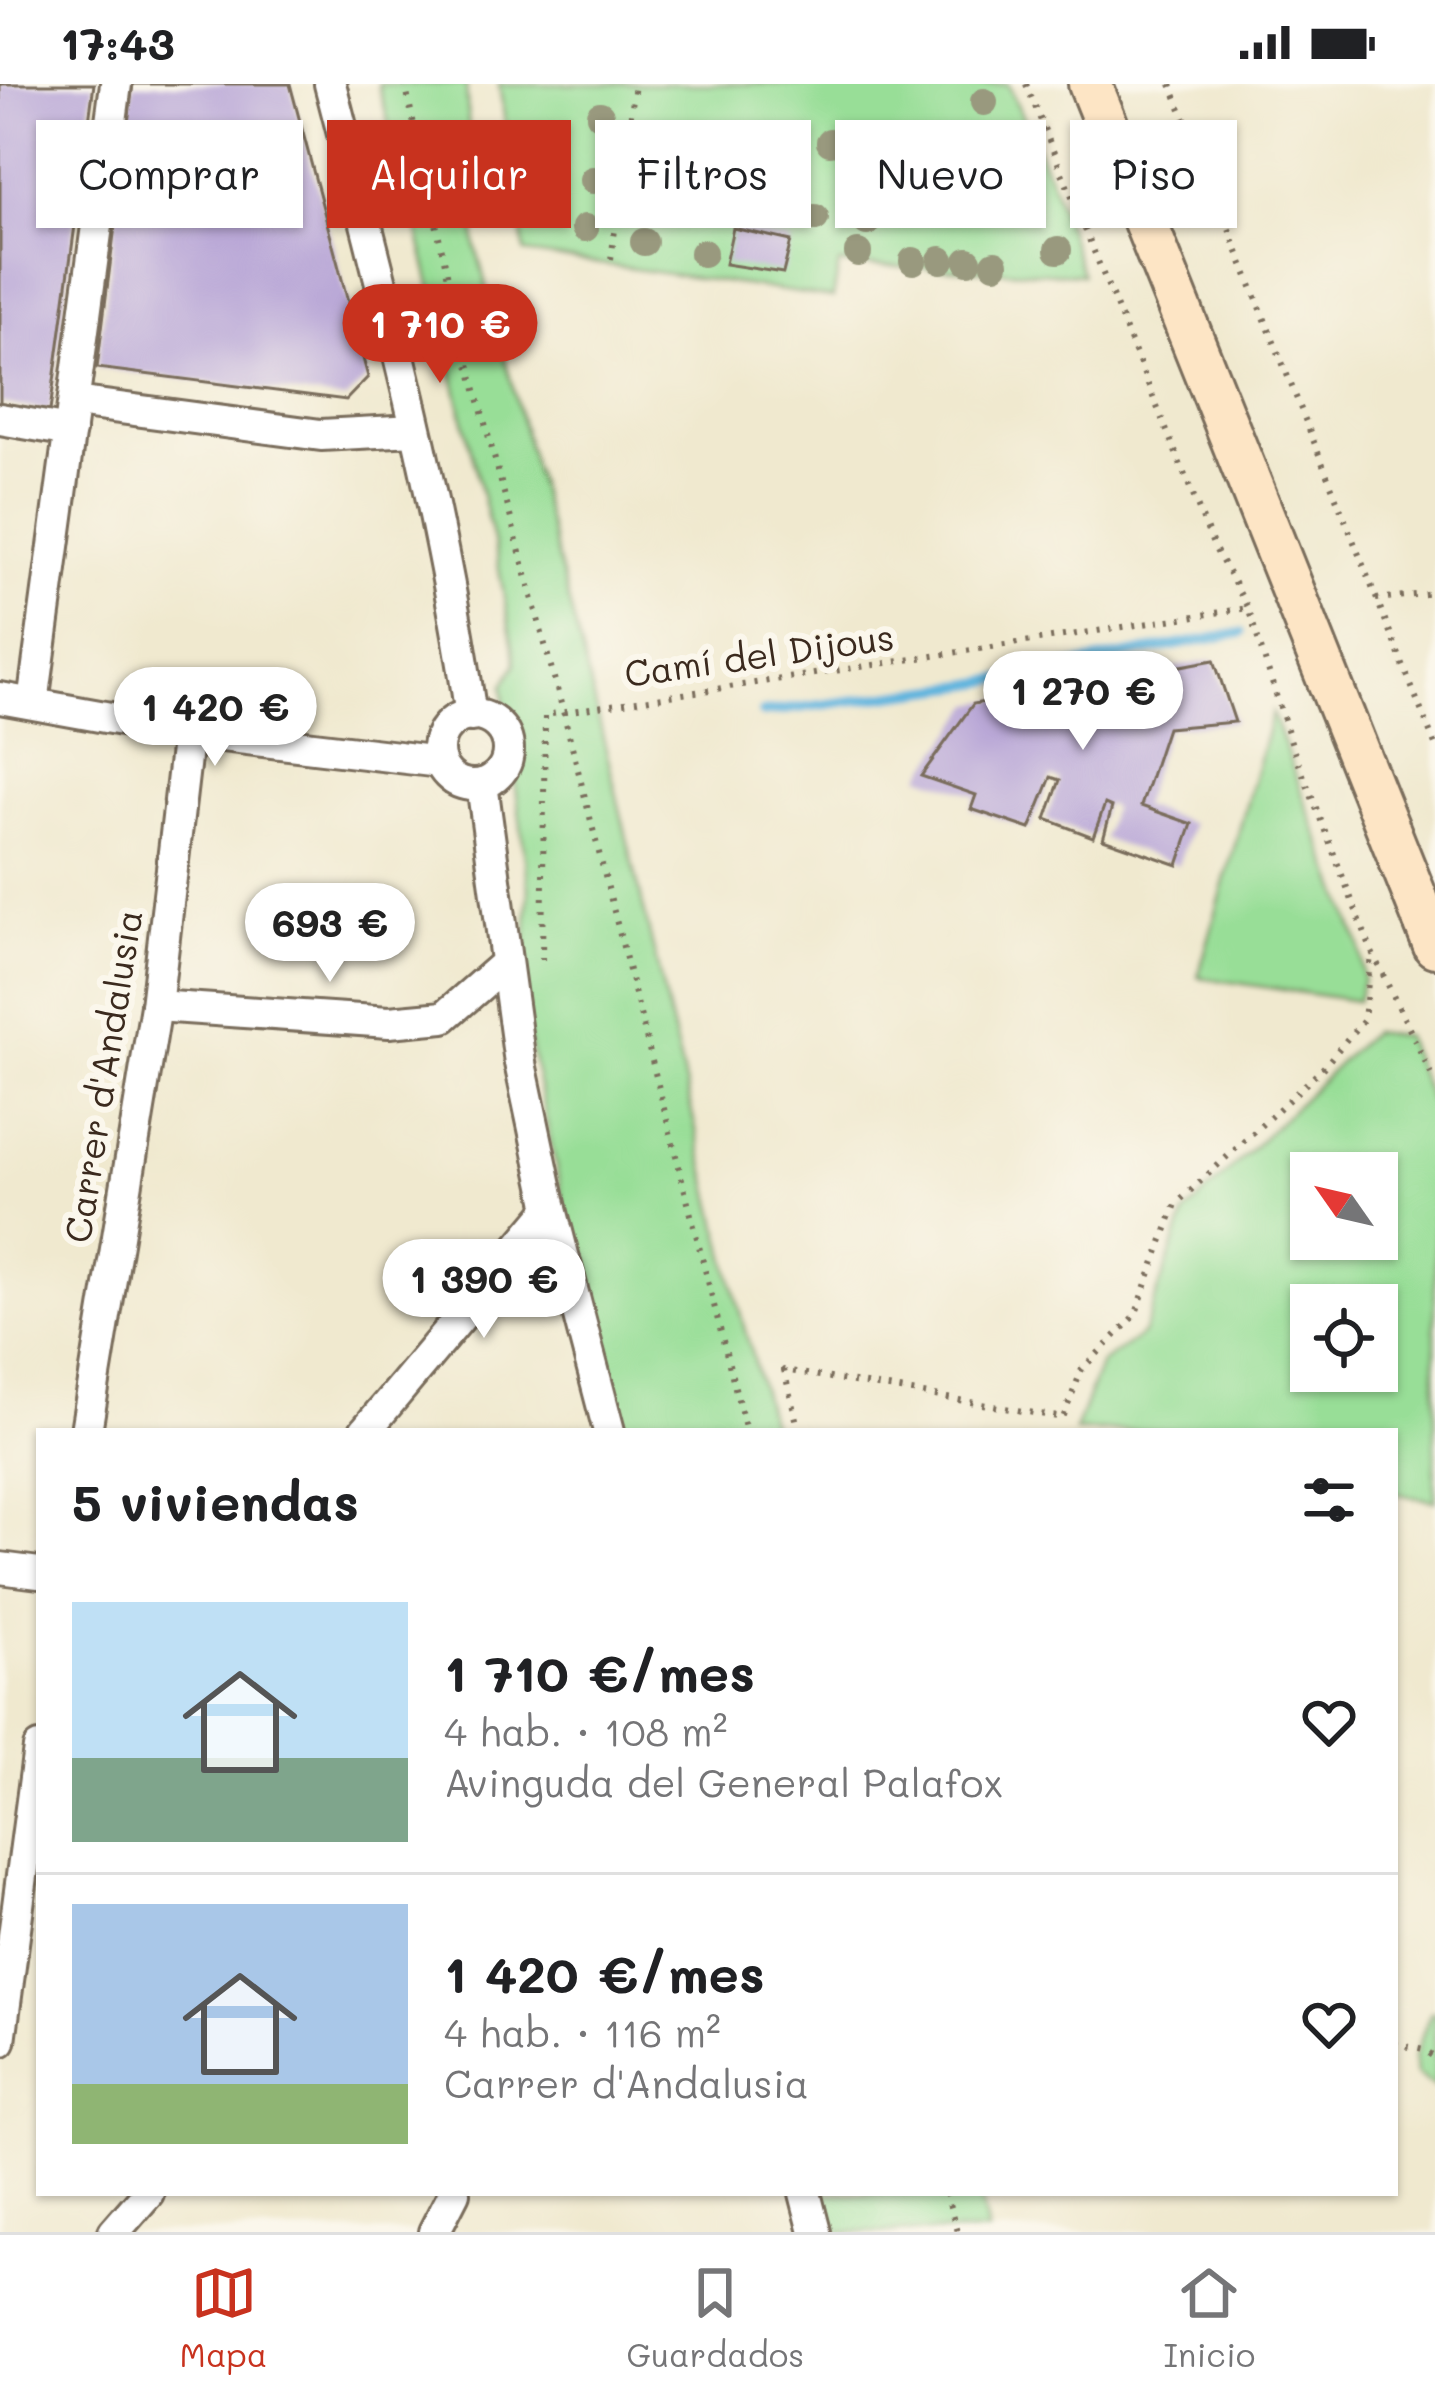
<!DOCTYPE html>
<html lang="es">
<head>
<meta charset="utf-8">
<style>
  :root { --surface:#fff; --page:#f2f2f2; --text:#202124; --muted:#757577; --line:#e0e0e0; --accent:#c8321e }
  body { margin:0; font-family:Mali,sans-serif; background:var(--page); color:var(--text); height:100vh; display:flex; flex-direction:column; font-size:45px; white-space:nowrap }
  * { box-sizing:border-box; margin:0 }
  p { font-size:39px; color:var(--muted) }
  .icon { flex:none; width:66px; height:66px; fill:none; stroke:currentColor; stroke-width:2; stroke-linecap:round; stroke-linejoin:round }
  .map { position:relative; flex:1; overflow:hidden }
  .panel { position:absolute; left:36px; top:1344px; width:1362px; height:768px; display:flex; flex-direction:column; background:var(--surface); border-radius:0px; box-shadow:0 3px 9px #0004 }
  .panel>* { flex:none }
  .top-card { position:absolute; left:36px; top:36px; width:1365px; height:108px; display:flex; gap:24px }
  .needle { width:78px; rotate:304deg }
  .tools { position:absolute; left:1290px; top:1068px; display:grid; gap:24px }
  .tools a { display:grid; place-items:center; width:108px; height:108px; border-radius:0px; background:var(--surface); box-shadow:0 3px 9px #0004; font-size:60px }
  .price { position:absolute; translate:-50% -102px; padding:0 27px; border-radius:42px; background:#fff; color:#222; font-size:39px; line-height:78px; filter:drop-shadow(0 3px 6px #0008) }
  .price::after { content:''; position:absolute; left:50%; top:72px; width:36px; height:27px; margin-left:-18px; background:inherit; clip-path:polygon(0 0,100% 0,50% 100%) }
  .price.selected { background:var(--accent); color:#fff }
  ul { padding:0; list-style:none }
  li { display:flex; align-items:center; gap:36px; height:300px; padding:0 36px }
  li+li { border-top:3px solid var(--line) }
  li span { display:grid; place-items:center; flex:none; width:336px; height:240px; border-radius:0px; color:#555 }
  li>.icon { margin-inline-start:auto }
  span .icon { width:144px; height:144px; fill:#fffc; stroke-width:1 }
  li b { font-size:51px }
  h2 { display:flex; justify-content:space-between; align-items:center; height:144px; padding:0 36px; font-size:51px }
  .pill { padding:0 42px; border-radius:0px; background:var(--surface); box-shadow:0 3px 9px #0004; font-size:42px; line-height:108px }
  .pill.selected { background:var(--accent); color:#fff }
  .status { display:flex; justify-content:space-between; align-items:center; height:84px; padding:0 60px; background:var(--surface); direction:ltr }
  .status svg { height:33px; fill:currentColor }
  .dock { display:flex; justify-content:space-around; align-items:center; height:168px; border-top:3px solid var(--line); background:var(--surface); font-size:33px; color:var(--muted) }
  .dock a { display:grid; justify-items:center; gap:6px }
  .dock .selected { color:var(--accent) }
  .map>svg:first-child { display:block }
</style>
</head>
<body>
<div class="status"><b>17:43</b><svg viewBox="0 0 49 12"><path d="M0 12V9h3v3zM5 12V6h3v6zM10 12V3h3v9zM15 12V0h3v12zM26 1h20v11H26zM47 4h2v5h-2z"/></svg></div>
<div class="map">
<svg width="1435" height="2148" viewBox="0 0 1435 2148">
  <rect width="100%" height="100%" fill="#fbf7ec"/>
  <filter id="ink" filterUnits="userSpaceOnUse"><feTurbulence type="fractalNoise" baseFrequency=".00833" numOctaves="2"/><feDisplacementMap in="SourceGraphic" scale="24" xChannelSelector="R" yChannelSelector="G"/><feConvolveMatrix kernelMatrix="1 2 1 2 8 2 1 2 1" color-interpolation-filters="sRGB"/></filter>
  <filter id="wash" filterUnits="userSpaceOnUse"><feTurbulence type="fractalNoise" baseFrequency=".004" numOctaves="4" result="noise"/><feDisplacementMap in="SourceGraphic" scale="48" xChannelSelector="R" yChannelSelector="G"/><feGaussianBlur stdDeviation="2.7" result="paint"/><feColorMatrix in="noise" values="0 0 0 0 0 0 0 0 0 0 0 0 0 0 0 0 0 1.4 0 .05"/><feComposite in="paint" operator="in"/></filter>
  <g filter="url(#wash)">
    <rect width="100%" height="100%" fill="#f0e9cf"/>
    <!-- green -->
    <g fill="#98de97" stroke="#6a845a" stroke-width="3" fill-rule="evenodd">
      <path d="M 378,0 L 466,0 L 476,163 L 593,611 L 736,1214 L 773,1347 L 612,1347 L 522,923 L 529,805 L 503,602 L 516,580 L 497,473 L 415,135 Z"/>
      <path d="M 499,0 L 1008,0 L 1052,99 L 1082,190 L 839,180 L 833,214 L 525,169 Z"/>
      <path d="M 1272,629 L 1360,862 L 1363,895 L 1357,917 L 1198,893 Z"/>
      <path d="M 1371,948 L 1404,952 L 1435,1029 L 1435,1417 L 1395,1409 L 1395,1347 L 1075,1347 L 1101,1279 L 1143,1250 L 1185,1130 ZM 1377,1089 L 1377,1155 L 1311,1155 L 1311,1089 ZM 1377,1221 L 1377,1287 L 1311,1287 L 1311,1221 Z"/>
      <path d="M 1431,1928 L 1435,1928 L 1435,2003 L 1416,1990 L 1414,1973 Z"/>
      <path d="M 805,2109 L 979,2109 L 988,2148 L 815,2148 Z"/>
    </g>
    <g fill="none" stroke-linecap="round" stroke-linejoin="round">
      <!-- stream -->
      <path stroke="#62b5de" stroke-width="10" d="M 762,629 L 974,600 L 1241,549"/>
    </g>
    <g id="blocks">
      <!-- building -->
      <g fill="#baa8d7">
        <path d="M 0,0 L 94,0 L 50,327 L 0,319 Z"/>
        <path d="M 133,0 L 290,0 L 368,293 L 346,316 L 97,284 Z"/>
        <path d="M 733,144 L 791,157 L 783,189 L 725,180 Z"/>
        <path d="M 1214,576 L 1235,638 L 1167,644 L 1141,722 L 1192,740 L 1178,781 L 1103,755 L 1112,723 L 1105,720 L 1093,753 L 1046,735 L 1060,696 L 1051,693 L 1030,745 L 971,725 L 976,711 L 921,692 L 973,620 Z"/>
      </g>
    </g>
  </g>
  <g filter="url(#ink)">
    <use href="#blocks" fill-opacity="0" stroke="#7a6d5c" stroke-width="3"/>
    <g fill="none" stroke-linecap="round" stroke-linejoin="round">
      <defs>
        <g id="street">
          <path d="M 330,0 C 384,209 440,418 471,632"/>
          <path d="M 75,318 L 321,351 L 415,346"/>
          <path d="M 0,335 L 70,347"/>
          <path d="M 0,614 L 188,648 L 440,678"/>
          <path d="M 33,619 L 116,0"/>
          <circle cx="473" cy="666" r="35"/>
          <path d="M 482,700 L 520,979 L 551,1125 L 609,1347"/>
          <path d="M 156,922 L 389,938 L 444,933 L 506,879"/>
          <path d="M 86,1347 L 156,922 L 188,648"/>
          <path d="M 365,1347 L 551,1125"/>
          <path d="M 0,1484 L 39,1489"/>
          <path d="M 0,1957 L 39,1664"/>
          <path d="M 805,2109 L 815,2148"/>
          <path d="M 114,2148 L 148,2109"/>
          <path d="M 434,2148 L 454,2109"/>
        </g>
        <path id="secondary" d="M 1090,0 L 1435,862"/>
      </defs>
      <!-- street casing -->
      <use href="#street" stroke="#7a6d5c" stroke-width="36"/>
      <!-- secondary casing -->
      <use href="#secondary" stroke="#7a6d5c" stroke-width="48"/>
      <!-- path -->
      <g stroke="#7a6d5c" stroke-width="6" stroke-dasharray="3 9" stroke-linecap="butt">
        <path d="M 405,0 L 460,247 L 563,627 L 746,1347"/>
        <path d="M 1026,0 L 1214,463 L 1248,524 L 1294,667 L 1372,868 L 1435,998"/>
        <path d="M 1171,0 L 1435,661"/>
        <path d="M 611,175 L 635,0"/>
        <path d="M 1376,515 L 1435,509"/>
        <path d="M 542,876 L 545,631 L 1248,524"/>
        <path d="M 799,1347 L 784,1286 L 1063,1334 L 1082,1285 L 1135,1232 L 1176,1120 L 1322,985 L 1364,935 L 1371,871"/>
        <path d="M 1395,1960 L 1424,1966 L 1435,1974"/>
        <path d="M 946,2109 L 957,2148"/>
      </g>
      <!-- street -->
      <use href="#street" stroke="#fff" stroke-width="30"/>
      <!-- secondary -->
      <use href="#secondary" stroke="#fde5c5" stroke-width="42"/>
    </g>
    <!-- trees -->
    <g fill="#99997e">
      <circle cx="984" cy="18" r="14"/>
      <circle cx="600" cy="31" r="14"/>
      <circle cx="830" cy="58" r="14"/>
      <circle cx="902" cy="59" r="14"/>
      <circle cx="656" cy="62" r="14"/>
      <circle cx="794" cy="64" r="14"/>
      <circle cx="706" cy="67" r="14"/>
      <circle cx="1002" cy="76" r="14"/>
      <circle cx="883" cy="90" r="14"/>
      <circle cx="593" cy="96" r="14"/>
      <circle cx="941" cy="107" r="14"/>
      <circle cx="679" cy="124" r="14"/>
      <circle cx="815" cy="134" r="14"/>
      <circle cx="867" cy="138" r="14"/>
      <circle cx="585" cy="144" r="14"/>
      <circle cx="644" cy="158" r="14"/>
      <circle cx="1058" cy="166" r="14"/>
      <circle cx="703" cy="169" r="14"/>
      <circle cx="858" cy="169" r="14"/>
      <circle cx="941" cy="176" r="14"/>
      <circle cx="913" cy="177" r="14"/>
      <circle cx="968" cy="177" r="14"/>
      <circle cx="995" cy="180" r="14"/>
    </g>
  </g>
  <g text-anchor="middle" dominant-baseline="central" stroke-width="12" stroke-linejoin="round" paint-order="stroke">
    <!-- street labels -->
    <g font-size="36" fill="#3b2a1e" stroke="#fbf7ec">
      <text transform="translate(759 570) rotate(-8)">Camí del Dijous</text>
      <text transform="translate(102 992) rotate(-81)">Carrer d'Andalusia</text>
    </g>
  </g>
</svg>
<div class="tools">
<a><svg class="needle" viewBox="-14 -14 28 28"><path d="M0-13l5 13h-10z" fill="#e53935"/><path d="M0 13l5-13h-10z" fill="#757577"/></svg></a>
<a><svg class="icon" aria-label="locate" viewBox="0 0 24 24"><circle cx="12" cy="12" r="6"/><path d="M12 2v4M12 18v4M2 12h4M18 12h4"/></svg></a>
</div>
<b class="price selected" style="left:440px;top:302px">1 710 €</b>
<b class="price" style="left:1083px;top:669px">1 270 €</b>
<b class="price" style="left:215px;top:685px">1 420 €</b>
<b class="price" style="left:330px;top:901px">693 €</b>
<b class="price" style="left:484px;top:1257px">1 390 €</b>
<div class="top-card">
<a class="pill">Comprar</a>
<a class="pill selected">Alquilar</a>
<a class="pill">Filtros</a>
<a class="pill">Nuevo</a>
<a class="pill">Piso</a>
</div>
<section class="panel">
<h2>5 viviendas<svg class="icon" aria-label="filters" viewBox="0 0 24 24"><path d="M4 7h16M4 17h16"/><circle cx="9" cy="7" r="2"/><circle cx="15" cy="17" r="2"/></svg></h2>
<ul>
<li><span style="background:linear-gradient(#bfe0f5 65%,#7fa58c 0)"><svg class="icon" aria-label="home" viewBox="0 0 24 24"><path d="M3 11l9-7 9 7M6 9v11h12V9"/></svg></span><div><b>1 710 €/mes</b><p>4 hab. · 108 m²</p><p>Avinguda del General Palafox</p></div><svg class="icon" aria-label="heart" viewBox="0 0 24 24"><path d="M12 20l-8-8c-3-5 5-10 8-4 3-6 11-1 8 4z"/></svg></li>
<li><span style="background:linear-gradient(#a9c7e8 75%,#8fb573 0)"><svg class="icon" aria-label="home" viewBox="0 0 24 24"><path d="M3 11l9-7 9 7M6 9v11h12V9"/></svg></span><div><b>1 420 €/mes</b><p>4 hab. · 116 m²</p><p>Carrer d'Andalusia</p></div><svg class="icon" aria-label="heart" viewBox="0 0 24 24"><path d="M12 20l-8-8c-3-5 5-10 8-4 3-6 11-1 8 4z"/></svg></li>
</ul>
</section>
</div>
<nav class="dock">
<a class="selected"><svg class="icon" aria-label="map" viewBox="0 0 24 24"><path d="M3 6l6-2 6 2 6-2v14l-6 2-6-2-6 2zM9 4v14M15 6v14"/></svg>Mapa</a>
<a><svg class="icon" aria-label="saved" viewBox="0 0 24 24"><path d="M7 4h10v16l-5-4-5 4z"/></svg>Guardados</a>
<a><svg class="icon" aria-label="home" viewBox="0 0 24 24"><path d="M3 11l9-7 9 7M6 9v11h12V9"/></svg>Inicio</a>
</nav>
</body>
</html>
